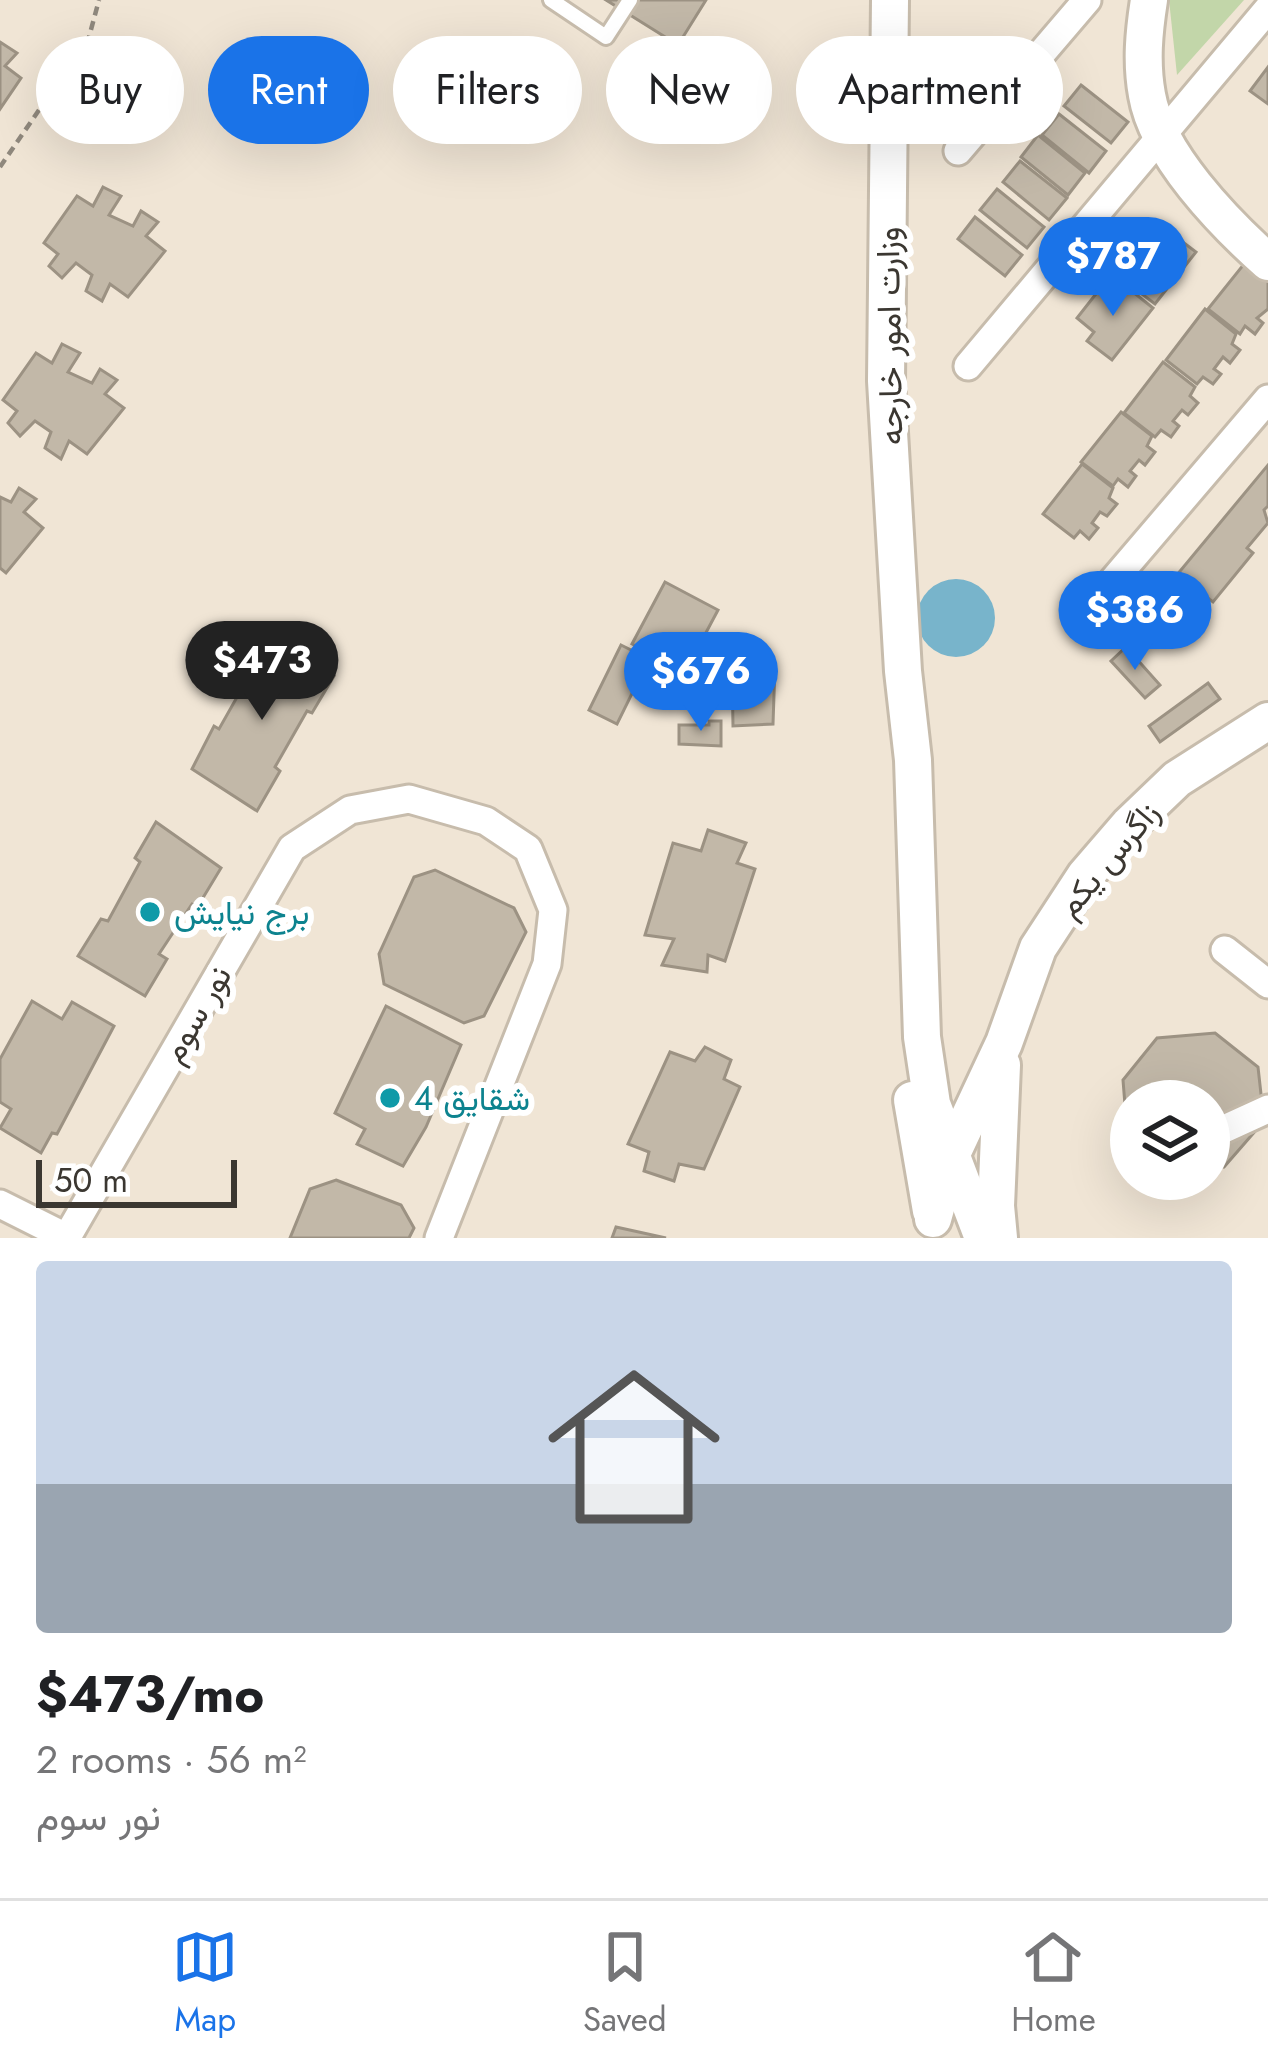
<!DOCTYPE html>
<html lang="en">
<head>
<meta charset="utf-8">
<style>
  :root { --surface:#fff; --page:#f2f2f2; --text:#202124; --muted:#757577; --line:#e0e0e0; --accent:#1a73e8 }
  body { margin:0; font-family:Jost,Vazirmatn,sans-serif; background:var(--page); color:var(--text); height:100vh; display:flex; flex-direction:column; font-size:45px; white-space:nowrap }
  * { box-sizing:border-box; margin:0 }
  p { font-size:39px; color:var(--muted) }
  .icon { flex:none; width:66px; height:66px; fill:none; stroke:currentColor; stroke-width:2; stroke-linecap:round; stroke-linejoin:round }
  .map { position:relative; height:1238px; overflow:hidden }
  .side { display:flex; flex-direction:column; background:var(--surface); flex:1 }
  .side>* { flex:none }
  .banner { position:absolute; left:36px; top:36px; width:1197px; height:108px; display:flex; gap:24px }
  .controls { position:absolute; left:1110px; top:1080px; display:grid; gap:24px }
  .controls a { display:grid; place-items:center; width:120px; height:120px; border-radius:50%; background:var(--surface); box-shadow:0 12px 48px #0002; font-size:60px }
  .scale { position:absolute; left:36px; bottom:30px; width:201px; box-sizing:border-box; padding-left:12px; border:6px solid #3b3731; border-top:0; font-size:33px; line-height:42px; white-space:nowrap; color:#3b3731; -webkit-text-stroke:9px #fff; paint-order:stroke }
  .price { position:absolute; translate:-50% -102px; padding:0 27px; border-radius:42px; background:var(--accent); color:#fff; font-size:39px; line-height:78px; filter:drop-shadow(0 3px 6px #0008) }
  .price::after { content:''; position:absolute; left:50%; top:72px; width:36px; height:27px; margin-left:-18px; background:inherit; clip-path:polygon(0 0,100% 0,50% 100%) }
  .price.on { background:#222; color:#fff }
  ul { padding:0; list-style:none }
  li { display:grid; align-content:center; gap:24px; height:636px; padding:0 36px }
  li+li { border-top:3px solid var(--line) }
  li span { display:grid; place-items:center; height:372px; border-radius:12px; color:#555 }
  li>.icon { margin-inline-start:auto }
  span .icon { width:216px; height:216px; fill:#fffc; stroke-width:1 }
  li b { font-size:51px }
  .tag { padding:0 42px; border-radius:54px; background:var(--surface); box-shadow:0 12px 48px #0002; font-size:42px; line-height:108px }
  .tag.on { background:var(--accent); color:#fff }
  .tabs { display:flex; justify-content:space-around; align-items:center; height:168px; border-top:3px solid var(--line); background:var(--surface); font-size:33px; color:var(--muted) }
  .tabs a { display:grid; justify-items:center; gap:6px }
  .tabs .on { color:var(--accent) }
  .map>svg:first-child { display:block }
</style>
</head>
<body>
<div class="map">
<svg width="1268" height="1238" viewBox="0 0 1268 1238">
  <rect width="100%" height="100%" fill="#f0e5d5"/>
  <!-- green -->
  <path fill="#c2d6a9" d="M 1169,0 L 1244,0 L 1177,75 Z"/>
  <!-- water -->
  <circle fill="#78b4cb" cx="956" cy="618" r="39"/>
  <!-- building -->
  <g fill="#c2b8a8" stroke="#9c9283" stroke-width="3">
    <path d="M 606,0 L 706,0 L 678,45 Z"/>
    <path d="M 691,40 L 718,57 L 696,93 L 668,78 Z"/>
    <path d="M 0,42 L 17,53 L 5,66 L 21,78 L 0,109 Z"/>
    <path d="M 1268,67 L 1268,104 L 1250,91 Z"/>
    <path d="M 1081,85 L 1128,122 L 1111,143 L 1064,106 Z"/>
    <path d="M 1059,114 L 1106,151 L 1089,173 L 1042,135 Z"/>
    <path d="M 1038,135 L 1085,173 L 1068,195 L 1021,157 Z"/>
    <path d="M 1020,161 L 1067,198 L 1049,220 L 1003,182 Z"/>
    <path d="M 103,187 L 121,196 L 109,215 L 133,226 L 141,211 L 158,222 L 146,236 L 165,251 L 128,297 L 110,284 L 102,301 L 86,291 L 92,275 L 76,263 L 62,278 L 49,266 L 58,254 L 44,243 L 77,196 L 93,206 Z"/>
    <path d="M 997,189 L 1044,227 L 1027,248 L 980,210 Z"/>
    <path d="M 975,217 L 1022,255 L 1005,276 L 958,239 Z"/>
    <path d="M 1146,230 L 1163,243 L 1171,233 L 1196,252 L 1155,304 L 1130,285 L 1138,276 L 1120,263 Z"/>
    <path d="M 1248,259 L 1268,275 L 1268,309 L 1257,318 L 1263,323 L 1255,334 L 1245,326 L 1240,334 L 1208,309 Z"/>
    <path d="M 1103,285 L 1120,299 L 1128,288 L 1153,308 L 1112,360 L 1087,341 L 1094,332 L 1077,318 Z"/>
    <path d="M 1205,309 L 1236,334 L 1232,344 L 1240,350 L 1230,363 L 1223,357 L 1214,369 L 1221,374 L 1213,384 L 1203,377 L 1197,384 L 1166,360 Z"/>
    <path d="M 62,344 L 80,353 L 68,372 L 92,383 L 100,369 L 117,380 L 105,394 L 124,408 L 87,454 L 69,441 L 61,459 L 45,448 L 51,432 L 35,421 L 20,436 L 8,423 L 17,411 L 3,400 L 36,353 L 52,363 Z"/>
    <path d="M 1163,362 L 1195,387 L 1190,396 L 1198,403 L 1188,415 L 1182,410 L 1173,421 L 1179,426 L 1171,437 L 1161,430 L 1155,437 L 1124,413 Z"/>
    <path d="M 1121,412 L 1152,436 L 1147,446 L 1155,452 L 1145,465 L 1139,460 L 1130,471 L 1136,476 L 1128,487 L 1118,479 L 1113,486 L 1081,462 Z"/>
    <path d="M 1082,464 L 1113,488 L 1109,498 L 1117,504 L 1107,516 L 1100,512 L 1092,523 L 1098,528 L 1089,539 L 1080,531 L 1074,538 L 1043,514 Z"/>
    <path d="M 1268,465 L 1268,506 L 1264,510 L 1268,523 L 1247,548 L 1253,553 L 1213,602 L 1203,594 L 1187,614 L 1175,604 L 1150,634 L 1137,623 Z"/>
    <path d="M 19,488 L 36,499 L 24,512 L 43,528 L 6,573 L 0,568 L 0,497 L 11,502 Z"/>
    <path d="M 665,582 L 718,610 L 685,672 L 632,644 Z"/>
    <path d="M 266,636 L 334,676 L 312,713 L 307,711 L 275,767 L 280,771 L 257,811 L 192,769 L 214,726 L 219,729 L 249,676 L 244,673 Z"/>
    <path d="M 621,645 L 649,659 L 617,724 L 589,710 Z"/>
    <path d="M 1126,647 L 1160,685 L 1145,698 L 1111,661 Z"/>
    <path d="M 732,666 L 775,666 L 773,724 L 733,726 Z"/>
    <path d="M 1208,683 L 1220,699 L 1160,742 L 1149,726 Z"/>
    <path d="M 709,721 L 721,721 L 721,746 L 679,744 L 679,725 L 709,725 Z"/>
    <path d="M 156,822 L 221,868 L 198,906 L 192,904 L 159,954 L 167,959 L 145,996 L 78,956 L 101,919 L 108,921 L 140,862 L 135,858 Z"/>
    <path d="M 708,830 L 746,843 L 737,863 L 755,869 L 725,961 L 708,955 L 707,972 L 662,965 L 674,939 L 645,935 L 673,843 L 701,851 Z"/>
    <path d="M 435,870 L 514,908 L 526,932 L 484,1016 L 464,1023 L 384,984 L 379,954 L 414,877 Z"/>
    <path d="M 32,1001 L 62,1019 L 72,1002 L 114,1026 L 57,1134 L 52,1133 L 41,1153 L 0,1128 L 11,1109 L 0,1102 L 0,1059 Z"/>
    <path d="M 386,1006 L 461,1045 L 426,1127 L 403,1166 L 357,1144 L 365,1129 L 335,1113 Z"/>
    <path d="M 1215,1033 L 1258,1067 L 1264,1121 L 1224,1167 L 1209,1168 L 1209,1101 L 1131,1101 L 1131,1134 L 1127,1130 L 1123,1080 L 1157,1038 Z"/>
    <path d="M 705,1047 L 731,1060 L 724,1079 L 740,1087 L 704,1169 L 679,1164 L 674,1181 L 644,1171 L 649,1152 L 628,1144 L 670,1052 L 695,1061 Z"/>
    <path d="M 336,1180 L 401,1205 L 414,1228 L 409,1238 L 290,1238 L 310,1189 Z"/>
    <path d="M 616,1227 L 666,1238 L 612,1238 Z"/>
  </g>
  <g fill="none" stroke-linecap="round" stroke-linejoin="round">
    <defs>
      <path id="service" d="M 551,0 L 606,37 L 630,0"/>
      <g id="minor">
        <path d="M 958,151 L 1087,0"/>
        <path d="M 968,366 L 1268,9"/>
        <path d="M 1111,583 L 1268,399"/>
        <path d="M 1225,950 L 1268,984"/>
        <path d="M 1222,1130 L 1268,1109"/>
        <path d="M 0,1204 L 68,1238"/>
        <path d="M 67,1237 L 292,848 L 350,810 L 409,799 L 486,821 L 528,849 L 553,910 L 547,964 L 439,1238"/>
      </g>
      <g id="secondary">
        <path d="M 890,0 L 886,381 L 903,671 L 913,760 L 922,1037 L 932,1104 L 983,1238"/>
        <path d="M 1149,0 C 1144,32 1141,62 1147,95 C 1157,154 1224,223 1268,262"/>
        <path d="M 912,1100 L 931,1211"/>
        <path d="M 933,1219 L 950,1158 L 1004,1043 L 1038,948 L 1085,876 L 1129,825 L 1177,779 L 1268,721"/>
        <path d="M 999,1238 L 996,1206 L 1002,1065"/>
      </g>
    </defs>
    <!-- service casing -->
    <use href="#service" stroke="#c7bcac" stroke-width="20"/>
    <!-- minor casing -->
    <use href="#minor" stroke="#c7bcac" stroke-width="33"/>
    <!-- secondary casing -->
    <use href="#secondary" stroke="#c7bcac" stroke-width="42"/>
    <!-- path -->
    <path stroke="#8f887d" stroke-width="4.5" stroke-dasharray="9 6" stroke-linecap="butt" d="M 0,167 L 89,37 L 99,0"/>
    <!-- service -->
    <use href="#service" stroke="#fff" stroke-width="14"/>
    <!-- minor -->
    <use href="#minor" stroke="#fff" stroke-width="27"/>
    <!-- secondary -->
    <use href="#secondary" stroke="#fff" stroke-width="36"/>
  </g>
  <!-- markers -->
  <g fill="#0f9aa8" stroke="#fff" stroke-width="4.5">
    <circle cx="150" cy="912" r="12"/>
    <circle cx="390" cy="1098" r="12"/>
  </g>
  <g text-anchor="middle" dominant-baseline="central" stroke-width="12" stroke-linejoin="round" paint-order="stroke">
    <!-- street labels -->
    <g font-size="33" fill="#3b3731" stroke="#fff">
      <text transform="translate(889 336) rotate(-91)">وزارت امور خارجه</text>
      <text transform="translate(1108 859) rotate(-50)">زاگرس یکم</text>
      <text transform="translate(196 1014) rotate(-60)">نور سوم</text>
    </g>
    <!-- culture labels -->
    <g font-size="33" fill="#0d838f" stroke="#fff" text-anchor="start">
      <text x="174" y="912">برج نیایش</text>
      <text x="414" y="1098">شقایق 4</text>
    </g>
  </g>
</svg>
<div class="controls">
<a><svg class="icon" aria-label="layers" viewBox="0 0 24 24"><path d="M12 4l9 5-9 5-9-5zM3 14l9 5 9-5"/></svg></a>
</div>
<div class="scale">50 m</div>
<b class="price" style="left:1113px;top:319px">$787</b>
<b class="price" style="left:1135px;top:673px">$386</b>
<b class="price on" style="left:262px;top:723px">$473</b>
<b class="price" style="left:701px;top:734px">$676</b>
<div class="banner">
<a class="tag">Buy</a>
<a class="tag on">Rent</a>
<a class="tag">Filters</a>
<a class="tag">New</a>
<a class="tag">Apartment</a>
</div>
</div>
<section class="side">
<ul>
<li><span style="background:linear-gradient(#c9d6e8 60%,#9aa5b1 0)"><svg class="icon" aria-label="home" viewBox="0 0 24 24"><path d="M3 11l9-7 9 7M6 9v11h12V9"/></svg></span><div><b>$473/mo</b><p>2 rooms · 56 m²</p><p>نور سوم</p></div></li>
</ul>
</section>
<nav class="tabs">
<a class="on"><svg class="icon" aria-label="map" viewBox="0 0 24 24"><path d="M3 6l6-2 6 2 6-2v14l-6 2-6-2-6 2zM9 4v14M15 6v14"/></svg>Map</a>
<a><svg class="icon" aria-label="saved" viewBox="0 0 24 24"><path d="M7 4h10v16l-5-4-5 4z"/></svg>Saved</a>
<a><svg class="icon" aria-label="home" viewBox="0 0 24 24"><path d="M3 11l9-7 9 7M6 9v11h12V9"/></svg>Home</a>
</nav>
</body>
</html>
